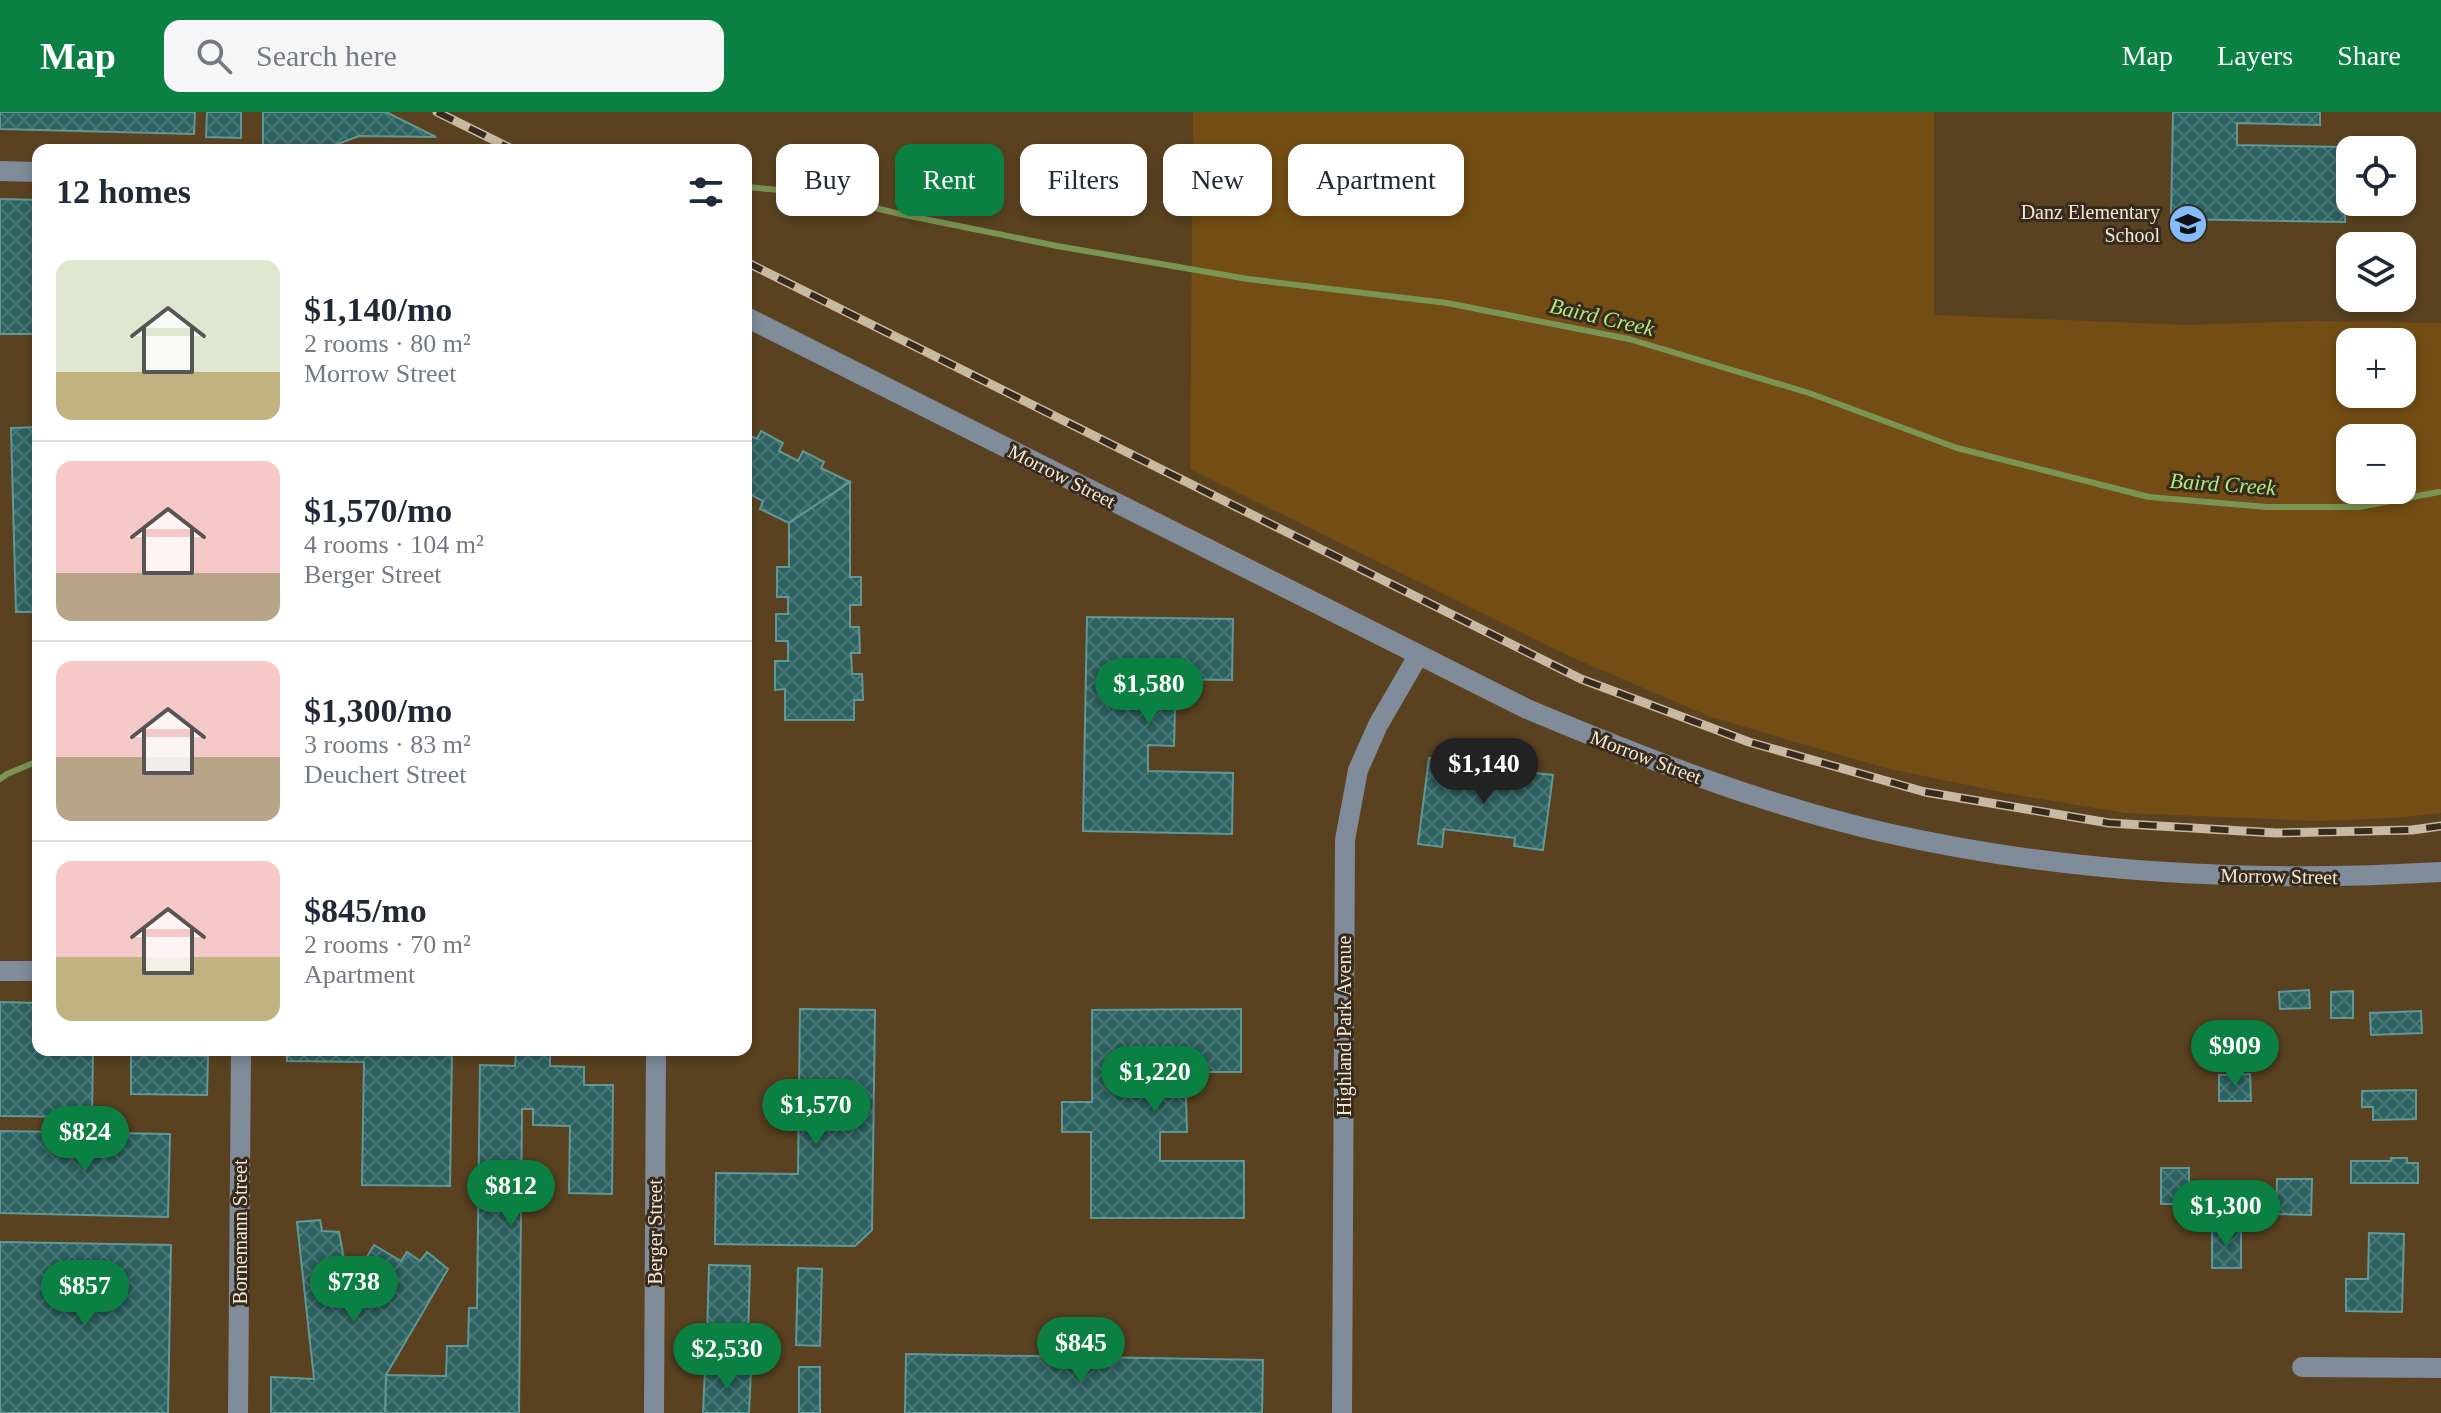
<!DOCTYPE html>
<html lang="en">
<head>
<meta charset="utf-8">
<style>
  :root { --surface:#fff; --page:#f6f6f7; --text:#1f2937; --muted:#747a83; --line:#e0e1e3; --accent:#0b8043 }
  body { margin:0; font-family:Georgia,serif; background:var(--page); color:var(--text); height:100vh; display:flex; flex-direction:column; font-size:30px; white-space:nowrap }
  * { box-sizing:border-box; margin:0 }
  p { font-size:26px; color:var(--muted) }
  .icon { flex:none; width:44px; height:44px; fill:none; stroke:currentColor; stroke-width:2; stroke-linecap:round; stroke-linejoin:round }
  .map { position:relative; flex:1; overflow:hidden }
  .sheet { position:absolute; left:32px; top:32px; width:720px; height:912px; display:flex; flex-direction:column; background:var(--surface); border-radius:16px; box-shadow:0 4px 12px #0003 }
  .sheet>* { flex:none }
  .top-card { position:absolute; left:776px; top:32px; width:760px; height:72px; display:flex; gap:16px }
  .fabs { position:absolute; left:2336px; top:24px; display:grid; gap:16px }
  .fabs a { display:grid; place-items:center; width:80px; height:80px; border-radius:16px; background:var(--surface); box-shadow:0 4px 12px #0003; font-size:40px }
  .price { position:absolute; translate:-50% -68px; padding:0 18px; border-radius:28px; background:var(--accent); color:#fff; font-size:26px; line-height:52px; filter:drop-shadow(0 2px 4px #0008) }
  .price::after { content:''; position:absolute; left:50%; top:48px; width:24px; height:18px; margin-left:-12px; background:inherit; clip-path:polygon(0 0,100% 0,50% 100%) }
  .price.on { background:#222; color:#fff }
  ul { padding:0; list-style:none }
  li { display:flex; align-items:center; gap:24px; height:200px; padding:0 24px }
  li+li { border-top:2px solid var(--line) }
  li span { display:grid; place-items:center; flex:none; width:224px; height:160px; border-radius:16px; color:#555 }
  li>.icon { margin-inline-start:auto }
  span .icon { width:96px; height:96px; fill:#fffc; stroke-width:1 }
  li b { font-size:34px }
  h2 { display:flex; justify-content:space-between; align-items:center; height:96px; padding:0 24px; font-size:34px }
  .chip { padding:0 28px; border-radius:16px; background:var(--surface); box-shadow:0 4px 12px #0003; font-size:28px; line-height:72px }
  .chip.on { background:var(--accent); color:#fff }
  header { display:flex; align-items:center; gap:48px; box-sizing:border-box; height:112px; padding:0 40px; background:var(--accent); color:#fff }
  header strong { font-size:38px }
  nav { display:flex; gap:44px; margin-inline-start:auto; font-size:28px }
  .search { width:560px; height:72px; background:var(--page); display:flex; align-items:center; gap:20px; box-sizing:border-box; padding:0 28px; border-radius:16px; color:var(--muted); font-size:30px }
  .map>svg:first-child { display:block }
</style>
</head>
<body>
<header>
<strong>Map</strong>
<div class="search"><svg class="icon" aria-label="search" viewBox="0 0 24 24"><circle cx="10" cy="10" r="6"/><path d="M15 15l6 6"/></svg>Search here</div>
<nav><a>Map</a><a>Layers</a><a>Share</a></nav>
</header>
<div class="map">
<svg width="2441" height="1301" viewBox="0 0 2441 1301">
  <defs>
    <pattern id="building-cross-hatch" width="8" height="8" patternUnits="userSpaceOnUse" patternTransform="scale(2)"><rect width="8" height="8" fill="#2c6261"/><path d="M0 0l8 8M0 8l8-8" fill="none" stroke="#4b7877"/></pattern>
  </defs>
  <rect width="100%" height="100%" fill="#5a4221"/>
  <!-- green -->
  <path fill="#734d14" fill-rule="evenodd" d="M 1193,0 L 1934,0 L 1934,203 L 2187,213 L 2313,209 L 2441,211 L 2441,701 L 2396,706 L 2315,709 L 2126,701 L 2011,682 L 1885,656 L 1711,605 L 1569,544 L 1190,357 ZM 2350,230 L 2402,230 L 2402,282 L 2350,282 ZM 2350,326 L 2402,326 L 2402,378 L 2350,378 Z"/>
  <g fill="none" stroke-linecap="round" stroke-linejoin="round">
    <!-- stream -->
    <g stroke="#7a9453" stroke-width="6">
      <path d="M 746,75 L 814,81 L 900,102 L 1057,134 L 1248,167 L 1447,191 L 1629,227 L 1809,281 L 1957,336 L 2149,385 L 2267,395 L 2359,395 L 2439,380"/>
      <path d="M 0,667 L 7,662 L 38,649"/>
    </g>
  </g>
  <!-- building -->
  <g fill="url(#building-cross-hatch)" stroke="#619896" stroke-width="2">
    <path d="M 0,0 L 195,0 L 194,22 L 0,17 Z"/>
    <path d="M 207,0 L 241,0 L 241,26 L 206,25 Z"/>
    <path d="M 263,0 L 386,0 L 436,25 L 359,24 L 327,36 L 263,35 Z"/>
    <path d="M 2173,0 L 2320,0 L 2320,13 L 2237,11 L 2237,33 L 2346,35 L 2345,110 L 2171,107 Z"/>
    <path d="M 0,87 L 38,88 L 38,222 L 0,222 Z"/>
    <path d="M 38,315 L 38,500 L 16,500 L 11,316 Z"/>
    <path d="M 761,319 L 783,331 L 779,339 L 798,349 L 803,339 L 824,350 L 821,356 L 850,370 L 789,411 L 760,397 L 763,389 L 746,380 L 746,322 L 757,327 Z"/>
    <path d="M 850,370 L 850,465 L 861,465 L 861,493 L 850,493 L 850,515 L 859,515 L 860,541 L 851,541 L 852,562 L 862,562 L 863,588 L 854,588 L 854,608 L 785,608 L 785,577 L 775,578 L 775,549 L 788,549 L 788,529 L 776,529 L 776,502 L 788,502 L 788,485 L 777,485 L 777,455 L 789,455 L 789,411 Z"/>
    <path d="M 1087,505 L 1233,507 L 1232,568 L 1151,567 L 1151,594 L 1175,595 L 1174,634 L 1148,633 L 1148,659 L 1233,661 L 1232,722 L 1083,719 Z"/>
    <path d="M 1429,646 L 1454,649 L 1453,660 L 1524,669 L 1525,660 L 1553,663 L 1543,738 L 1514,734 L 1515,726 L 1444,717 L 1442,735 L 1418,732 Z"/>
    <path d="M 2309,878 L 2310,896 L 2280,897 L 2279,880 Z"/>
    <path d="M 2353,879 L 2353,906 L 2331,906 L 2331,880 Z"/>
    <path d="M 0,890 L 38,891 L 38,938 L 93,938 L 92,1005 L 0,1004 Z"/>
    <path d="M 800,897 L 875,898 L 872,1118 L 855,1134 L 715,1132 L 716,1061 L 798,1062 Z"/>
    <path d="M 1241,897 L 1241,960 L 1160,960 L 1160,985 L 1186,985 L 1187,1020 L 1160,1020 L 1160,1049 L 1244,1049 L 1244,1106 L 1091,1106 L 1091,1020 L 1062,1020 L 1062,990 L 1092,990 L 1092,898 Z"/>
    <path d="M 2421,899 L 2422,921 L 2371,923 L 2370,901 Z"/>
    <path d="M 287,938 L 452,938 L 450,1074 L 362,1073 L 364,950 L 287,949 Z"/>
    <path d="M 516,941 L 550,941 L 550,954 L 584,955 L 584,973 L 613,973 L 612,1082 L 569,1081 L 570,1014 L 533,1013 L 533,997 L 522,997 L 519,1301 L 385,1301 L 386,1263 L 446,1264 L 447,1234 L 468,1234 L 469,1196 L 477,1196 L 480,953 L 515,954 Z"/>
    <path d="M 131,943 L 208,944 L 207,983 L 131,982 Z"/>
    <path d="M 2250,962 L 2251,989 L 2219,989 L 2219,963 Z"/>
    <path d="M 2416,978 L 2416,1007 L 2373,1008 L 2373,995 L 2362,995 L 2362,979 Z"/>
    <path d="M 0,1019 L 170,1022 L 168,1105 L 0,1101 Z"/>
    <path d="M 2391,1046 L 2407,1046 L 2407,1051 L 2418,1051 L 2418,1071 L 2351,1071 L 2351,1049 L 2391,1049 Z"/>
    <rect x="2161" y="1056" width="28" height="36"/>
    <path d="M 2277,1067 L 2312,1067 L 2311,1103 L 2276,1102 Z"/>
    <path d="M 320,1108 L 322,1119 L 339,1120 L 349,1174 L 374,1133 L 401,1149 L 407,1140 L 420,1149 L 427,1140 L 448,1157 L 386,1263 L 385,1301 L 271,1301 L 271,1265 L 314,1267 L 297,1110 Z"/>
    <rect x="2212" y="1116" width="29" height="40"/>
    <path d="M 2369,1121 L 2404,1122 L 2402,1200 L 2346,1199 L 2346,1167 L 2368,1167 Z"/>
    <path d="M 0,1130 L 171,1133 L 168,1301 L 0,1301 Z"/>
    <path d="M 709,1153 L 750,1154 L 748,1227 L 707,1226 Z"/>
    <path d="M 798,1156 L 822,1157 L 820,1234 L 796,1233 Z"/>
    <path d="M 906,1242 L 1263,1248 L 1262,1301 L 905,1301 Z"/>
    <rect x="799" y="1255" width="21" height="46"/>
    <path d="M 705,1257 L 751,1258 L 749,1301 L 703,1301 Z"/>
  </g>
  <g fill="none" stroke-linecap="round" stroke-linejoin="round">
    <!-- minor -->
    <g stroke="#808c9a" stroke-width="20">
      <path d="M 0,59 L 38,60"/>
      <path d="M 746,205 L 1527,597 C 1644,646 1763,693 1887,721 C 2069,762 2256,771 2441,760"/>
      <path d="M 0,859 L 38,859"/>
      <path d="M 2302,1255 L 2441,1256"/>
      <path d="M 238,1301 L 241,938"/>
      <path d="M 654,1301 L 656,938"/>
      <path d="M 1342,1301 L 1345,728 L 1358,658 L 1378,613 L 1418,544"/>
    </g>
    <defs>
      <g id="rail">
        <path d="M 437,0 L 514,38"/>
        <path d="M 746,150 L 1581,567 L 1749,630 L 1925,680 L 2109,711 L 2276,721 L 2412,718 L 2441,714"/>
      </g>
    </defs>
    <!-- rail casing -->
    <use href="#rail" stroke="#c9b8a2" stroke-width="9"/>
    <!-- rail -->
    <use href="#rail" stroke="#362b1d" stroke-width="6" stroke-dasharray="18" stroke-linecap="butt"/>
  </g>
  <!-- icons -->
  <defs>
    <symbol id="school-disc" viewBox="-11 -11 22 22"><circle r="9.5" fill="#85bbfb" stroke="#362b1d"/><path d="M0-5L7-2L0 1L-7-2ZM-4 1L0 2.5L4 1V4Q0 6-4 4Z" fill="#111"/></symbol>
  </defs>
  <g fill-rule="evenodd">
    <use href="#school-disc" x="2166" y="90" width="44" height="44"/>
  </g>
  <g text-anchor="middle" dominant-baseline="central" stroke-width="6" stroke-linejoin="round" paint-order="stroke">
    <!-- poi labels -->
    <g font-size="20" fill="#f5e7d5" stroke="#362b1d" text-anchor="end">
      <text x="2160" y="100">Danz Elementary<tspan x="2160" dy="23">School</tspan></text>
    </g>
    <!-- street labels -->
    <g font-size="20" fill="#f5e7d5" stroke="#362b1d">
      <text transform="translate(1062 364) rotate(27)">Morrow Street</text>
      <text transform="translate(1646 645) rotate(21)">Morrow Street</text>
      <text transform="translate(2279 764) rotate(1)">Morrow Street</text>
      <text transform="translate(1344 914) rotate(-90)">Highland Park Avenue</text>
      <text transform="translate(240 1120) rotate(-90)">Bornemann Street</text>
      <text transform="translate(655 1120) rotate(-90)">Berger Street</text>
    </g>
    <!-- water labels -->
    <g font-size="22" font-style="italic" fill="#aeeb7e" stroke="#362b1d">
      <text transform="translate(1602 205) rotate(13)">Baird Creek</text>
      <text transform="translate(2223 372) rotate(4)">Baird Creek</text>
    </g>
  </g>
</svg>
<div class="fabs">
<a><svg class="icon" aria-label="locate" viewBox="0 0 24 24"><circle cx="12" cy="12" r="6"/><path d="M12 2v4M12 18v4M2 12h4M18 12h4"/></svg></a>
<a><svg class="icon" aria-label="layers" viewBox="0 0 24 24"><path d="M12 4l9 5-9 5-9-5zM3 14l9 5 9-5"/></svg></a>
<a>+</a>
<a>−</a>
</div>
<b class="price" style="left:1149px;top:614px">$1,580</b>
<b class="price on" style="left:1484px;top:694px">$1,140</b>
<b class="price" style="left:2235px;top:976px">$909</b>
<b class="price" style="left:1155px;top:1002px">$1,220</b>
<b class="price" style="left:816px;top:1035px">$1,570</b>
<b class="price" style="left:85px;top:1062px">$824</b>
<b class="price" style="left:511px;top:1116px">$812</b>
<b class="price" style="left:2226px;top:1136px">$1,300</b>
<b class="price" style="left:354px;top:1212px">$738</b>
<b class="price" style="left:85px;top:1216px">$857</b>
<b class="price" style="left:1081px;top:1273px">$845</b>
<b class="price" style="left:727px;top:1279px">$2,530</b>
<div class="top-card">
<a class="chip">Buy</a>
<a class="chip on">Rent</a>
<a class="chip">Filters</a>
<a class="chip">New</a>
<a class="chip">Apartment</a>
</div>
<section class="sheet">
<h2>12 homes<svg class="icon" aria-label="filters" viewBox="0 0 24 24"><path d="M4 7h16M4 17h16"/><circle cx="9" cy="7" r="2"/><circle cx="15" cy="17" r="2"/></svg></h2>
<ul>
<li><span style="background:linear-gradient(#dfe7d0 70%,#c2b280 0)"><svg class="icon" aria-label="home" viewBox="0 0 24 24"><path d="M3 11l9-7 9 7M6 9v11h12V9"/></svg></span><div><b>$1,140/mo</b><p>2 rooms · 80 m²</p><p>Morrow Street</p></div></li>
<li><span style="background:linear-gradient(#f6c9c9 70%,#b9a48a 0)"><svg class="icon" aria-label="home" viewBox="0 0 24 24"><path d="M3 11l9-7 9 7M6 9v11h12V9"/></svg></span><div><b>$1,570/mo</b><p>4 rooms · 104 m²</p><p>Berger Street</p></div></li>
<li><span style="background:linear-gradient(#f6c9c9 60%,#b9a48a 0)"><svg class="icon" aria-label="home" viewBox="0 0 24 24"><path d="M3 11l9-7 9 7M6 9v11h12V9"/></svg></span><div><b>$1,300/mo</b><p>3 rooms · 83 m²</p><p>Deuchert Street</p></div></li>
<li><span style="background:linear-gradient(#f6c9c9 60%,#c2b280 0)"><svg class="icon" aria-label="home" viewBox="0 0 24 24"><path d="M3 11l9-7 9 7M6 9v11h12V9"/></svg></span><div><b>$845/mo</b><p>2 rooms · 70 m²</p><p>Apartment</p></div></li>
</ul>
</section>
</div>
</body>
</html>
